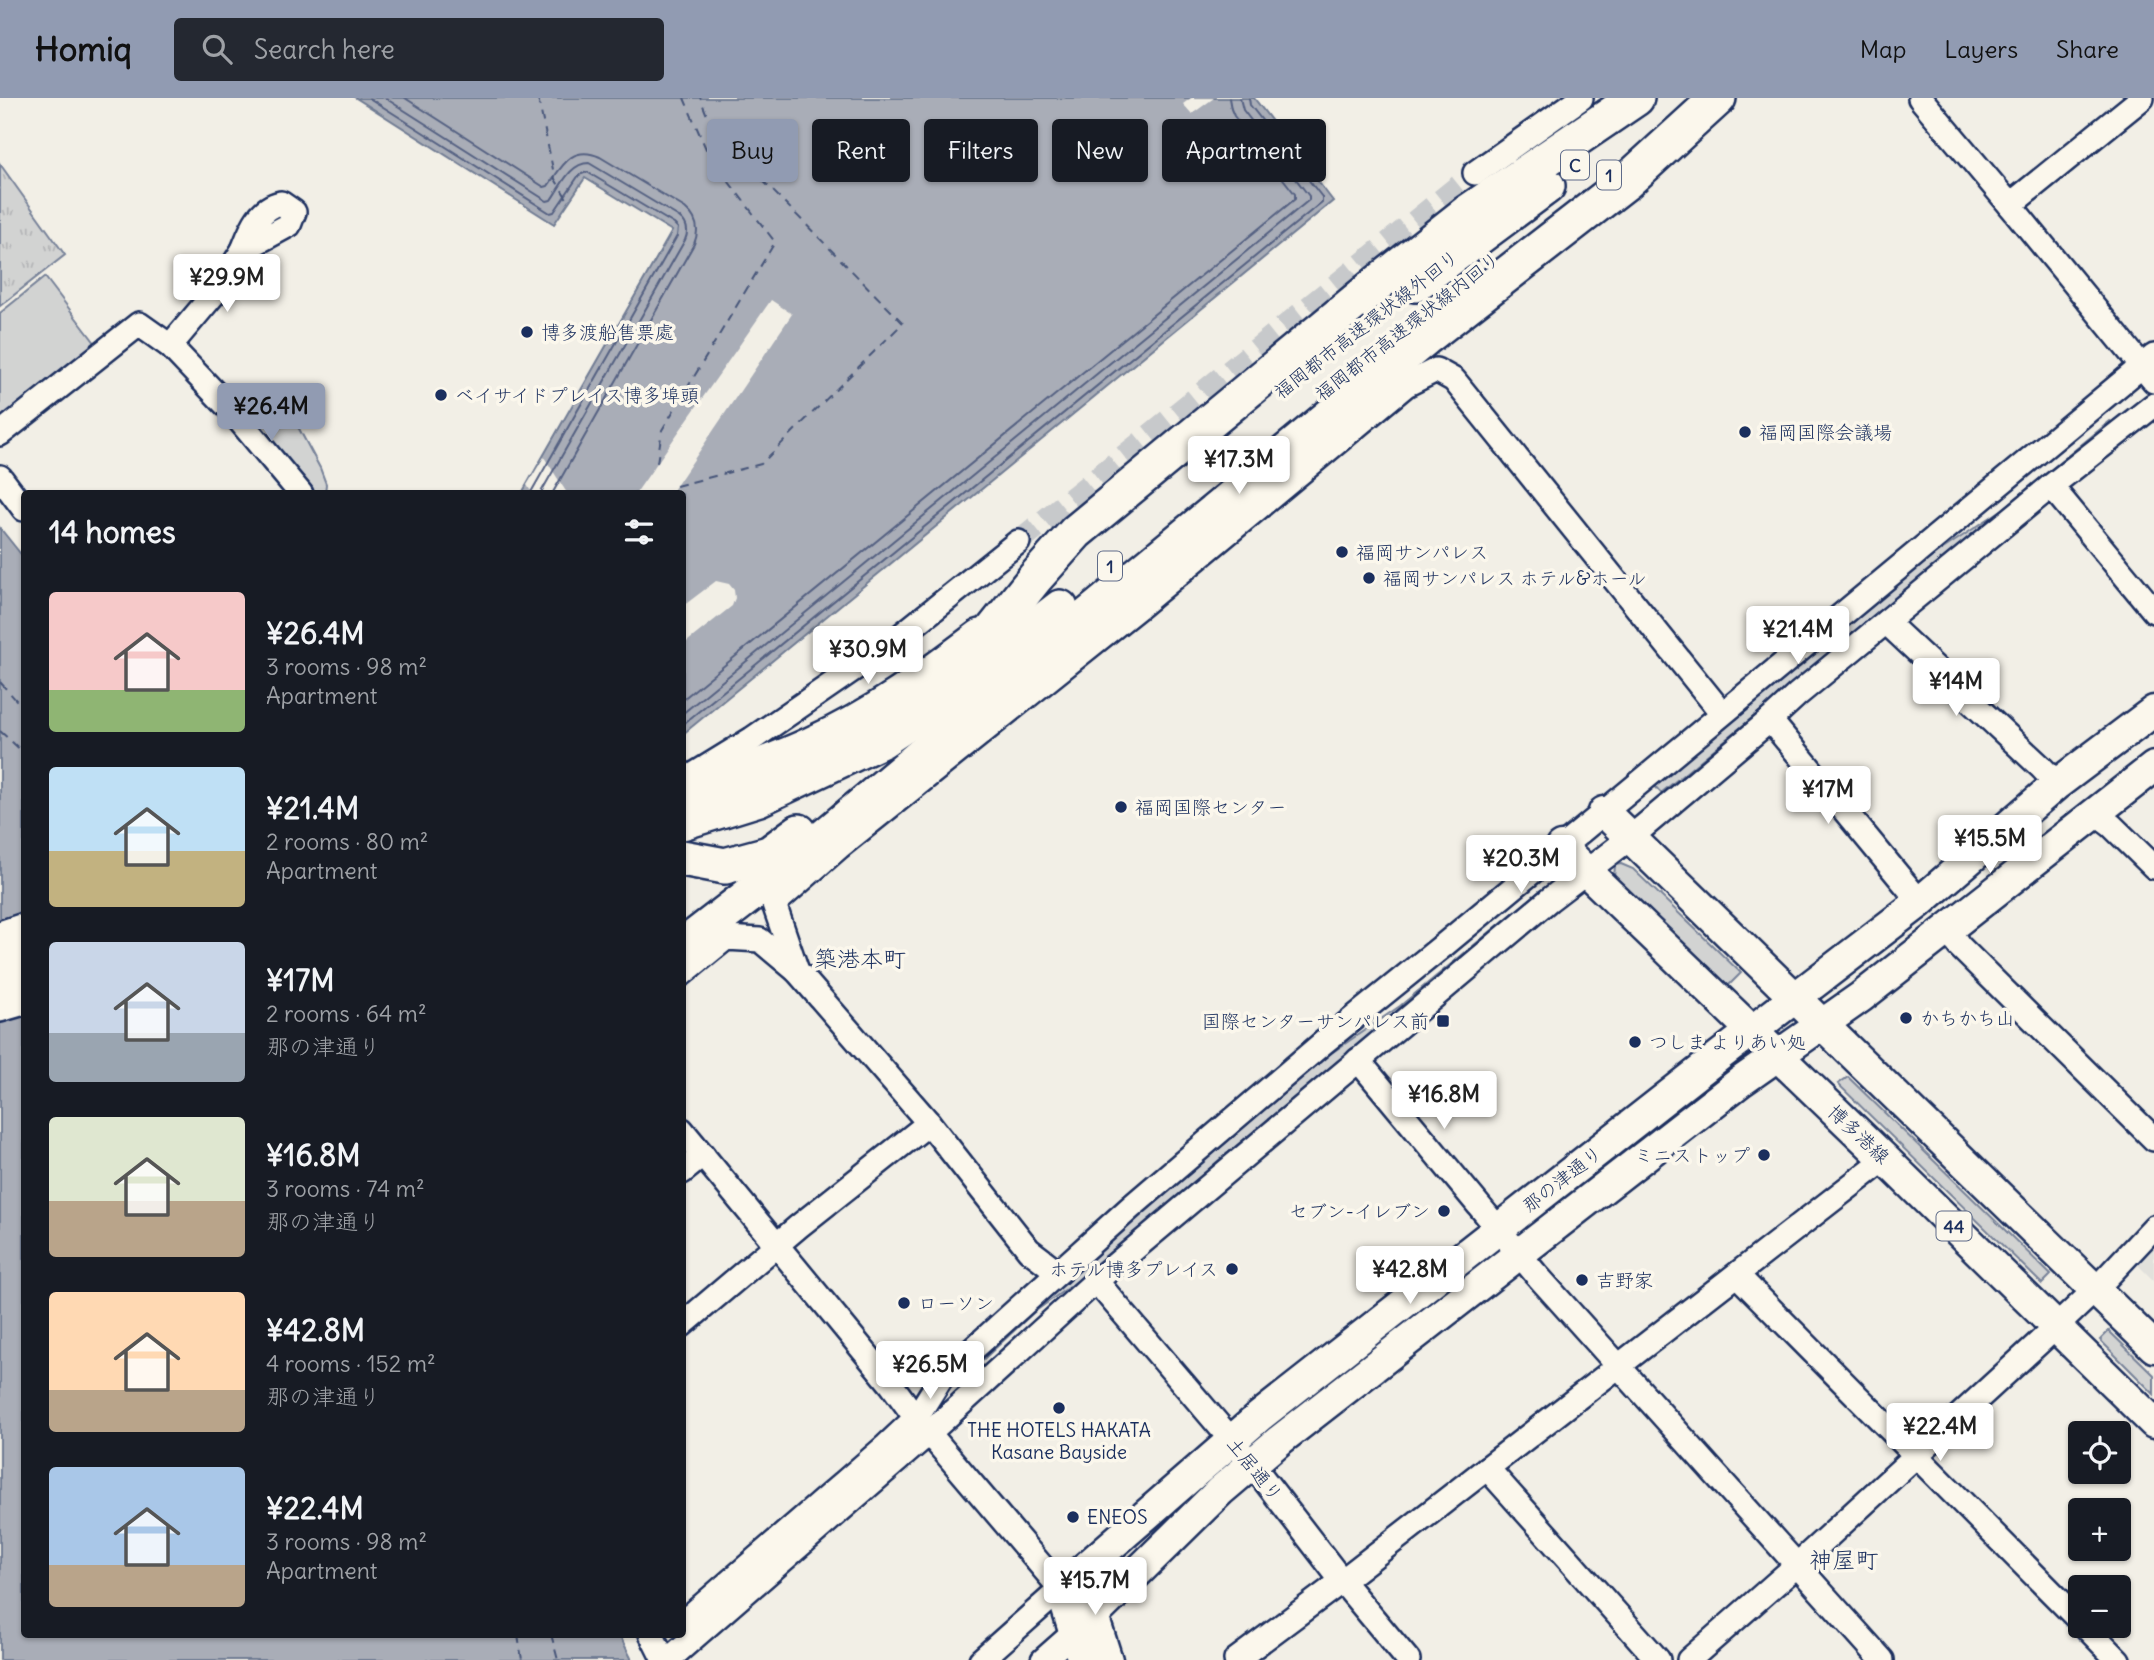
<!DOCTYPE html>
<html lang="en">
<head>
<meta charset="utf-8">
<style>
  :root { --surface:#171b24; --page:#242831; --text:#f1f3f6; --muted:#9ea1a6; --accent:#919bb2 }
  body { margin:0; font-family:Delius,"Klee One",sans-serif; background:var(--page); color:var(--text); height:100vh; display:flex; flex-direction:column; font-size:26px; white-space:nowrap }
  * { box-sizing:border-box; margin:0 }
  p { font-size:23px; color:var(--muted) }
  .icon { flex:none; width:38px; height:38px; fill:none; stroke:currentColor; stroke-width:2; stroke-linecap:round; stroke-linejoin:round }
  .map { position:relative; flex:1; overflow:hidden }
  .side { position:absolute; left:21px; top:392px; width:665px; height:1148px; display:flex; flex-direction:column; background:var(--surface); border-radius:7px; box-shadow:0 2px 5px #0004 }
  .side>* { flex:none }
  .banner { position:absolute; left:707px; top:21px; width:665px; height:63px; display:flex; gap:14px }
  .controls { position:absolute; left:2068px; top:1323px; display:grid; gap:14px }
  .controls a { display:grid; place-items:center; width:63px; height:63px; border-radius:7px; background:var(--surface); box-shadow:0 2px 5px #0004; font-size:35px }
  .price { position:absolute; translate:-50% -60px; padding:0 16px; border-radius:7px; background:#fff; color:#222; font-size:23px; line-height:46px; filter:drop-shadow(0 2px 4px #0008) }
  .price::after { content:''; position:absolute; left:50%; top:42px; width:21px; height:16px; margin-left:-10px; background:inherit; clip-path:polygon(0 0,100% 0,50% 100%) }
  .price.active { background:var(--accent); color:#111 }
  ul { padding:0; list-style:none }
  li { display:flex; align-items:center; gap:21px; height:175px; padding:0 28px }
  li span { display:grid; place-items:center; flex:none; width:196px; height:140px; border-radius:7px; color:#555 }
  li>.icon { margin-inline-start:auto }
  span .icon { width:84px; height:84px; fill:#fffc; stroke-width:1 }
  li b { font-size:30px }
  h2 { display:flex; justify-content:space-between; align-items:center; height:84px; padding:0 28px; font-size:30px }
  .tag { padding:0 24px; border-radius:7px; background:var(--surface); box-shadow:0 2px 5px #0004; font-size:24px; line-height:63px }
  .tag.active { background:var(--accent); color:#111 }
  header { display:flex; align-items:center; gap:42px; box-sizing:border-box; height:98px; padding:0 35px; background:var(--accent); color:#111 }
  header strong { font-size:33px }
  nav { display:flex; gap:38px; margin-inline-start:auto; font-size:24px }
  .search { width:490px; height:63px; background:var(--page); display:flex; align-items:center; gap:18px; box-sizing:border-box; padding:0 24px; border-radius:7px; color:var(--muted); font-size:26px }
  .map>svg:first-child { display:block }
</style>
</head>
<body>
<header>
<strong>Homiq</strong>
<div class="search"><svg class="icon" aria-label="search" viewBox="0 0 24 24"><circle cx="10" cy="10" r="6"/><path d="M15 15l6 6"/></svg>Search here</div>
<nav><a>Map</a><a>Layers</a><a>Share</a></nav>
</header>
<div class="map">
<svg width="2154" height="1562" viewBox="0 0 2154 1562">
  <defs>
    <pattern id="park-tufts" width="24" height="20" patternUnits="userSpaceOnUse" patternTransform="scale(1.75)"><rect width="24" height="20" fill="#d2d3d2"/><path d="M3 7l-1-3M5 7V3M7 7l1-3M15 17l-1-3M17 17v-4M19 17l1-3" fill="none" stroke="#b4b5b7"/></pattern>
  </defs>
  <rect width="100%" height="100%" fill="#f2efe6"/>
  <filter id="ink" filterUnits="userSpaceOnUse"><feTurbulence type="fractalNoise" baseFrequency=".0143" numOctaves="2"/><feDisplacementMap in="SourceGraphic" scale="14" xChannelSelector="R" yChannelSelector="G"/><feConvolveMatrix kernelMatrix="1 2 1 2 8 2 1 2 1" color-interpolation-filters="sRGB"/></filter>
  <g filter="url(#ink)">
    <!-- built -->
    <path fill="#e2e1dc" d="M 2154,1144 L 2154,1183 L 2135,1164 Z"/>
    <!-- green -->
    <g fill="#d2d3d2" stroke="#768198" stroke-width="2">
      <path d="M 45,179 L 99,250 L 0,330 L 0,215 Z"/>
      <path d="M 251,318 L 285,318 L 297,327 L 320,370 L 326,386 L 325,395 L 315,395 Z"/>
      <path d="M 2110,323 L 2111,324 L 1661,695 L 1654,687 L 1931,459 L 2003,411 Z"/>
      <path d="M 1621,766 L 1633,771 L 1741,875 L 1725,891 L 1614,780 L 1615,767 Z"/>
      <path d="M 1541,792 L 1542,793 L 1218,1063 L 1106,1162 L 1033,1215 L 960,1283 L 958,1281 L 1099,1153 L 1327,958 L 1400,908 Z"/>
      <path d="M 1848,979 L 2051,1177 L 2042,1186 L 1838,986 Z"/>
      <path d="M 2109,1233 L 2154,1277 L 2154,1296 L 2100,1242 Z"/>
    </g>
    <!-- park -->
    <path fill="url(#park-tufts)" stroke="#768198" stroke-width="2" d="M 0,66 L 65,157 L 0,208 Z"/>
    <!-- water -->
    <g fill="#a9adb7" stroke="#707b93" stroke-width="2">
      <path d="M 356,0 L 1254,0 L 1333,103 L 683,636 L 682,396 L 522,395 L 672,133 L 585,80 L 554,126 Z"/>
      <path d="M 0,430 L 24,460 L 24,1536 L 619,1536 L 632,1562 L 0,1562 Z"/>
    </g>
    <!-- pier -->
    <g fill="#f2efe6">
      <path d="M 1191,0 L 1214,0 L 1192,16 L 1183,6 Z"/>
      <path d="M 771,202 L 792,216 L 676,388 L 671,395 L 636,395 Z"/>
      <path d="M 544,359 L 567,395 L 532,395 L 527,387 Z"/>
      <path d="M 716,483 L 729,486 L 734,492 L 735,500 L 732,508 L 683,547 L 683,508 Z"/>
    </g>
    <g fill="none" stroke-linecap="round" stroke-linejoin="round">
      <!-- shore -->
      <g stroke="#546182" stroke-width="2">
        <path d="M 369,0 L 550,115 L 554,114 L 579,77 L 587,74 L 674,126 L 678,130 L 677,138 L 530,396"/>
        <path d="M 385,0 L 547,103 L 551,102 C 561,88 570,65 589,65 L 679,119 C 687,125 689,133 685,142 L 540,396"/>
        <path d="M 405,0 L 544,89 L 548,88 C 562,68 572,46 600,59 L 685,110 C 697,120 700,132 694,146 L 552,396"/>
        <path d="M 682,602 L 1295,101 L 1295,96 L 1234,18 L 1231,11 L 1229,0"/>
        <path d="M 682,616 L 1309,102 L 1309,98 L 1243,12 L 1240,0"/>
        <path d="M 682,627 L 1322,104 L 1322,99 L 1250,7 L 1249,0"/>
      </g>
      <!-- ferry -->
      <g stroke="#465579" stroke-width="2" stroke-dasharray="9 7" stroke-linecap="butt">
        <path d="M 538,0 L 555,81 L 569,104"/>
        <path d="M 657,365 L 662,332 L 775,144 L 709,58 L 684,0"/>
        <path d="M 676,388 L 761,366 L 903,225 L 713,32 L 700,0"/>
        <path d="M 0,584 L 24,611"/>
        <path d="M 0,633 L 24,655"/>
        <path d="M 518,1536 L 522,1562"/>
        <path d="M 551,1536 L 558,1562"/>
      </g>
      <!-- minor-tunnel -->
      <path stroke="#c7c9cb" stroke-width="23" stroke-dasharray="23 11" stroke-linecap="butt" d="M 1018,444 L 1475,75"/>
      <defs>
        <g id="minor">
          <path d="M 1920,0 L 2010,107 L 2154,283"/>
          <path d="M 1475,75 L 1581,0"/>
          <path d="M 281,105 L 294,114 L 289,127 L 243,152 C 251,132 258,110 281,105 Z"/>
          <path d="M 2010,107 L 2142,0"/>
          <path d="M 170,248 L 218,191 L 243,152"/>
          <path d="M 0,336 L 139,226 L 170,248 L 230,311 L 301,396"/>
          <path d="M 0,379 L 24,411"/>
          <path d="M 2051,388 L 2154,513"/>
          <path d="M 1886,524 L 2041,669 L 2057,686"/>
          <path d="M 1770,622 L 1920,804"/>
          <path d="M 682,684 L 752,641 L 893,544 L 1018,444"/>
          <path d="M 2095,715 L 2112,728 L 2154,769"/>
          <path d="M 1947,830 L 1959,848 L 2154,1041"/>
          <path d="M 0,835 L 24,827"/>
          <path d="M 797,873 L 774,806 L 839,749 L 1140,508 L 1406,287 L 1436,272 L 1454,282 L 1722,615"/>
          <path d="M 682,876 L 726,840 L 760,842 L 797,873 L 929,1025 L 1029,1152 L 1058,1174"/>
          <path d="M 0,912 L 24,905"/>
          <path d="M 1358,962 L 1535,1175 L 1882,1562"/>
          <path d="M 682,1032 L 891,1286 L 916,1320 L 1061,1491 L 981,1562"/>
          <path d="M 682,1074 L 703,1057"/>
          <path d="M 1737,1177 L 2081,1524"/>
          <path d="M 1096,1183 L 1251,1365 L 1342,1483 L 1408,1562"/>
          <path d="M 682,1227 L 799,1128 L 929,1025"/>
          <path d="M 1487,1370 L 1658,1562"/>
          <path d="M 682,1525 L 886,1348 L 916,1320 L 941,1280 L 1131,1109 L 1324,944 L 1444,847 L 2154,258"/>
          <path d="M 2085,1528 L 2118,1562"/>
          <path d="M 651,1536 L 664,1562"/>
          <path d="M 668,1562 L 929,1335 L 1096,1183 L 1549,802 L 1630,740 L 1770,622 L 1797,597 L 2051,388 L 2154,307"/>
          <path d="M 1043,1562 L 1086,1524"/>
          <path d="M 1236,1562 L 1342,1483 L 1885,1061"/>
          <path d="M 1689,1562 L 1797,1467 L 2056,1229 L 2095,1192 L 2154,1129"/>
        </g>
        <g id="major">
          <path d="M 1604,714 L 2154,1249"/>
          <path d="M 1561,749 L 1885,1061 L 2154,1325"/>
          <path d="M 1061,1491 L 1260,1318 L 1719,958 L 1920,804 L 2057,686 L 2154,613"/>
          <path d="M 1061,1491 L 1083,1562"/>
          <path d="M 1078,1504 L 1093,1518 L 1107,1562"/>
          <path d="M 1093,1518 L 1220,1393 L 1280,1342 L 1740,984 L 1861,899 L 2154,669"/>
        </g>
        <g id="highway">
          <path d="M 1415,186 L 1547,88"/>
          <path d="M 967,565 L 1035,480 L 1076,434 L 1378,185 L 1467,115 L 1636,0"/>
          <path d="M 682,697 C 726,681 771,666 813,646 C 874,619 928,579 981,539"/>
          <path d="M 682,724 L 759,700 L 882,642 L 933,608 L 1060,510"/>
          <path d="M 682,760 L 725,768 L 769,756 L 799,734"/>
          <path d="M 682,849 L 822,741 L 1048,551 L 1425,240 L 1626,84 L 1718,0"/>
          <path d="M 0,858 L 24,850"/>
          <path d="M 0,886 L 24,878"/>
        </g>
      </defs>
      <!-- minor casing -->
      <use href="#minor" stroke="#1b2f5e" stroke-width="28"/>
      <!-- major casing -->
      <use href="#major" stroke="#1b2f5e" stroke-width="35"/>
      <!-- highway casing -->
      <use href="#highway" stroke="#1b2f5e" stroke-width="40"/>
      <!-- minor -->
      <use href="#minor" stroke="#fbf7ec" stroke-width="23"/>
      <!-- major -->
      <use href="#major" stroke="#fbf7ec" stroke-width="30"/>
      <!-- highway -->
      <use href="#highway" stroke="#fbf7ec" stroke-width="35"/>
    </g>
  </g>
  <!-- markers -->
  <g fill="#1b2f5e" stroke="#fbf7ec" stroke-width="2.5">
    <circle cx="527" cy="234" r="7"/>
    <circle cx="441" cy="297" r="7"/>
    <circle cx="1745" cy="334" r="7"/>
    <circle cx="1342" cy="454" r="7"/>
    <circle cx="1369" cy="480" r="7"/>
    <circle cx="1121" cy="709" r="7"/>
    <circle cx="1906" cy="920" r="7"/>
    <rect x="1436" y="916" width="14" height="14" rx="3.5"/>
    <circle cx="1635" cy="944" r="7"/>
    <circle cx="1764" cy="1057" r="7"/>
    <circle cx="1444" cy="1113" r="7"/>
    <circle cx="1232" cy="1171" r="7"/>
    <circle cx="1582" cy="1182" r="7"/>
    <circle cx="904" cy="1205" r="7"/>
    <circle cx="1059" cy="1310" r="7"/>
    <circle cx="1073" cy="1419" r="7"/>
  </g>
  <g text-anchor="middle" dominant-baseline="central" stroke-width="7" stroke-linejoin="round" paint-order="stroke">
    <!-- shield labels -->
    <g fill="#fbf7ec" stroke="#5e6b89" stroke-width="2">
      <rect x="1561" y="52.5" width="28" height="29" rx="5"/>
      <rect x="1597" y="62.5" width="24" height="29" rx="5"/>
      <rect x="1098" y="453.5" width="24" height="29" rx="5"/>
      <rect x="1936.5" y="1113.5" width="35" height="29" rx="5"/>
    </g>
    <g font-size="18" font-weight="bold" fill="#1b2f5e">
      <text x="1575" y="67">C</text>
      <text x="1609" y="77">1</text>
      <text x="1110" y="468">1</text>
      <text x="1954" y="1128">44</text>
    </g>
    <!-- street labels -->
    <g font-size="19" fill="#1b2f5e" stroke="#fbf7ec">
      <text transform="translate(1366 226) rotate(-38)">福岡都市高速環状線外回り</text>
      <text transform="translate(1407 228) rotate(-38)">福岡都市高速環状線内回り</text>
      <text transform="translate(1859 1036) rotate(43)">博多港線</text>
      <text transform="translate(1562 1081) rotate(-38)">那の津通り</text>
      <text transform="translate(1255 1371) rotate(51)">土居通り</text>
    </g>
    <!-- poi labels -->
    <g font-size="19" fill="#1b2f5e" stroke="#fbf7ec" text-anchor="start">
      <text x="541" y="234">博多渡船售票處</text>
      <text x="455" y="297">ベイサイドプレイス博多埠頭</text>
      <text x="1759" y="334">福岡国際会議場</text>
      <text x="1356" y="454">福岡サンパレス</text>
      <text x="1383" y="480">福岡サンパレス ホテル&amp;ホール</text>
      <text x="1135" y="709">福岡国際センター</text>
      <text x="1920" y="920">かちかち山</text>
      <text x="1429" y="923" text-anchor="end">国際センターサンパレス前</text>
      <text x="1649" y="944">つしま よりあい処</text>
      <text x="1750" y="1057" text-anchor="end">ミニストップ</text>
      <text x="1430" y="1113" text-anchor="end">セブン-イレブン</text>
      <text x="1218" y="1171" text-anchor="end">ホテル博多プレイス</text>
      <text x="1596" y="1182">吉野家</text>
      <text x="918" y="1205">ローソン</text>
      <text x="1059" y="1332" text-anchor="middle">THE HOTELS HAKATA<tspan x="1059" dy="22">Kasane Bayside</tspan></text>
      <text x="1087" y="1419">ENEOS</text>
    </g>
    <!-- quarter labels -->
    <g font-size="23" fill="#1b2f5e" stroke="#fbf7ec">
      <text x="860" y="860">築港本町</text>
      <text x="1844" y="1461">神屋町</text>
    </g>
  </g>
</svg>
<div class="controls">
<a><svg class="icon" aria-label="locate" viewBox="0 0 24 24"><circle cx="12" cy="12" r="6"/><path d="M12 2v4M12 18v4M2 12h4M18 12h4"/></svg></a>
<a>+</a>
<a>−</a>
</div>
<b class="price" style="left:227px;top:216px">¥29.9M</b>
<b class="price active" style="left:271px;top:345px">¥26.4M</b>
<b class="price" style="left:1239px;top:398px">¥17.3M</b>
<b class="price" style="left:1798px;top:568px">¥21.4M</b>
<b class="price" style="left:868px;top:588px">¥30.9M</b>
<b class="price" style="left:1956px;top:620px">¥14M</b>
<b class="price" style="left:1828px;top:728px">¥17M</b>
<b class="price" style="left:1990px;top:777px">¥15.5M</b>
<b class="price" style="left:1521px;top:797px">¥20.3M</b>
<b class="price" style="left:1444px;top:1033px">¥16.8M</b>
<b class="price" style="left:1410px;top:1208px">¥42.8M</b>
<b class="price" style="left:930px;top:1303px">¥26.5M</b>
<b class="price" style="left:1940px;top:1365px">¥22.4M</b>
<b class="price" style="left:1095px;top:1519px">¥15.7M</b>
<div class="banner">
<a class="tag active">Buy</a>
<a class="tag">Rent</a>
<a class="tag">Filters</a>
<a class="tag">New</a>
<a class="tag">Apartment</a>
</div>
<section class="side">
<h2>14 homes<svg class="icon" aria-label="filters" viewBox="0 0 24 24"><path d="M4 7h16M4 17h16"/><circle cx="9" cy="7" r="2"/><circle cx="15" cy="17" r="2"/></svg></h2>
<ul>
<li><span style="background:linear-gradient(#f6c9c9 70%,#8fb573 0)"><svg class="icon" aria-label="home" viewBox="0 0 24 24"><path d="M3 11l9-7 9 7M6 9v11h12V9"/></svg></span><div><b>¥26.4M</b><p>3 rooms · 98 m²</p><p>Apartment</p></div></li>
<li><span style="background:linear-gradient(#bfe0f5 60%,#c2b280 0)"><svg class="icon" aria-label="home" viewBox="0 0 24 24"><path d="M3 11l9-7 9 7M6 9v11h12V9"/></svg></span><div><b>¥21.4M</b><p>2 rooms · 80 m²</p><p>Apartment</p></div></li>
<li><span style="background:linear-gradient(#c9d6e8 65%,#9aa5b1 0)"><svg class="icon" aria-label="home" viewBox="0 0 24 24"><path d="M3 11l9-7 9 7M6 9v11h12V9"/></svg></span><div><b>¥17M</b><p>2 rooms · 64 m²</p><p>那の津通り</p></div></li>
<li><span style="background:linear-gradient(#dfe7d0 60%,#b9a48a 0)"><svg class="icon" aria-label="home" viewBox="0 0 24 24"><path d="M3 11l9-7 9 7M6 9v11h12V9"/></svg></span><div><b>¥16.8M</b><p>3 rooms · 74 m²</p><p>那の津通り</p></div></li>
<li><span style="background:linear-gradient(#ffd9b3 70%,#b9a48a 0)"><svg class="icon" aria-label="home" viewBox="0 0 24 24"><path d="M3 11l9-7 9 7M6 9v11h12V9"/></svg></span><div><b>¥42.8M</b><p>4 rooms · 152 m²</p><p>那の津通り</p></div></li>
<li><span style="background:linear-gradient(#a9c7e8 70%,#b9a48a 0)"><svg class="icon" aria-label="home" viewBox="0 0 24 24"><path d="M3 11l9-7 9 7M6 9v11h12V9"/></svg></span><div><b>¥22.4M</b><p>3 rooms · 98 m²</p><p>Apartment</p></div></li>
</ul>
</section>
</div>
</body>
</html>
